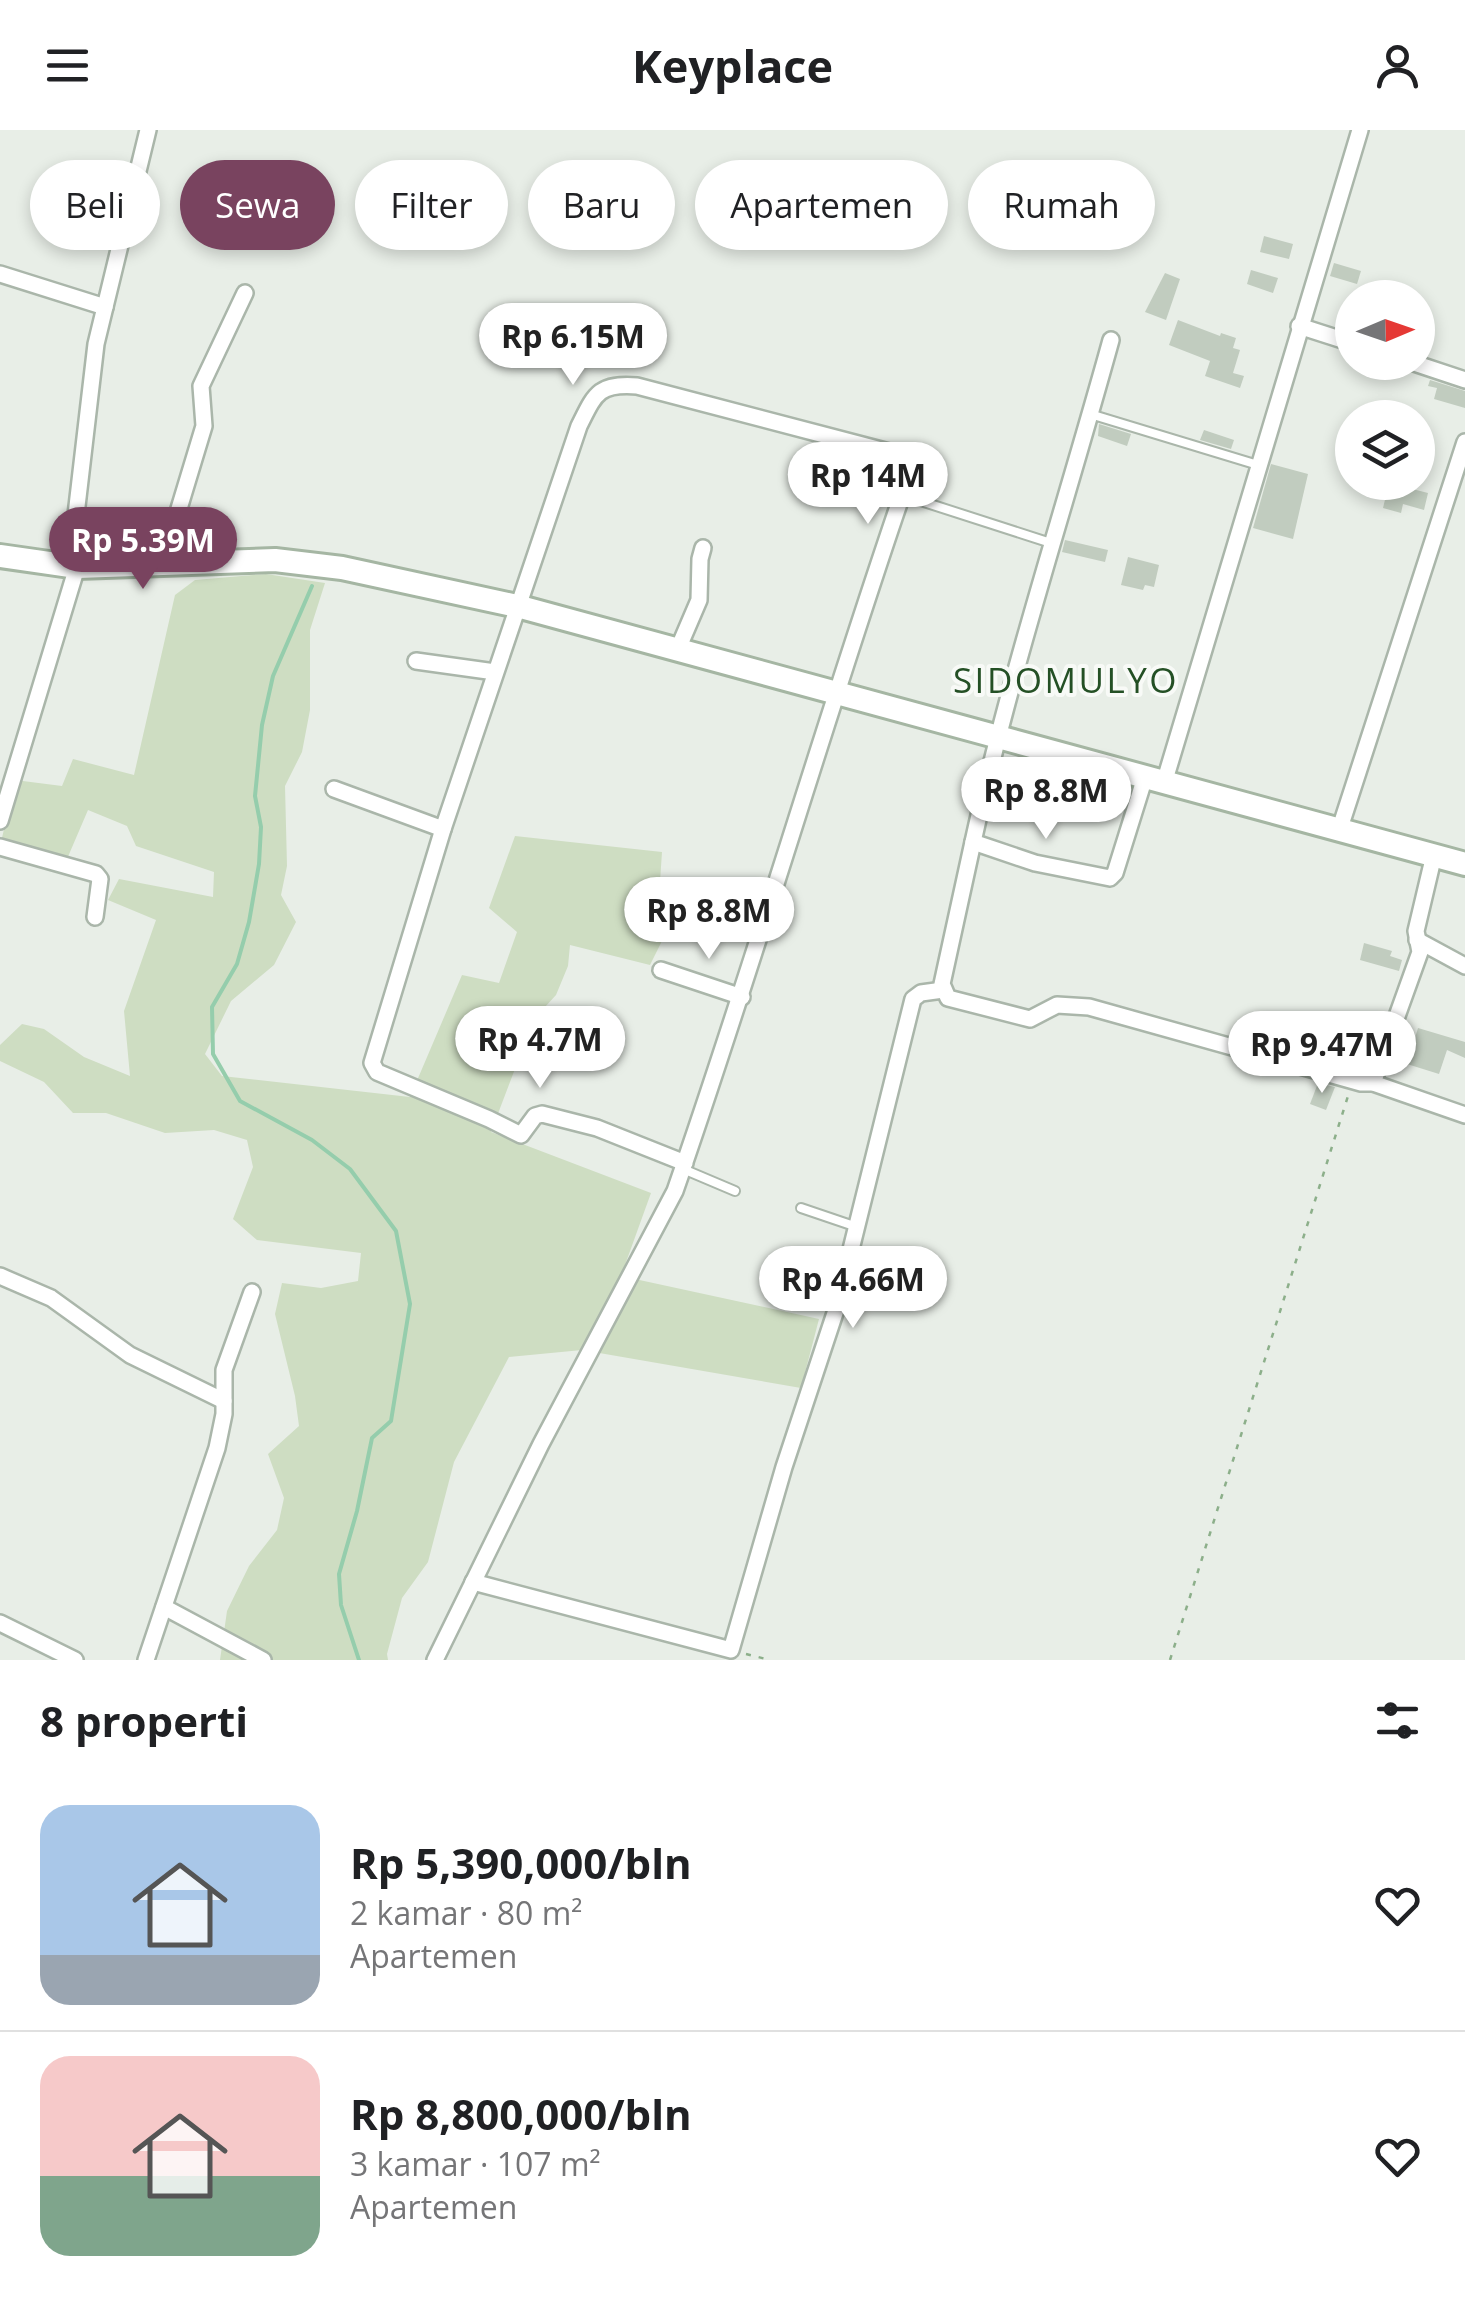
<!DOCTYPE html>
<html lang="id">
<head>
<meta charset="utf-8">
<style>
  :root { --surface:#fff; --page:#f2f2f2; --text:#202124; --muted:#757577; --line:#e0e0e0; --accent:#79435f }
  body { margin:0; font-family:"Open Sans",sans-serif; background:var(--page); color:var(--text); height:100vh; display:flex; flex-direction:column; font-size:38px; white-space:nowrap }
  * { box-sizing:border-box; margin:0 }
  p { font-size:32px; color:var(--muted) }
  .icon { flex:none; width:55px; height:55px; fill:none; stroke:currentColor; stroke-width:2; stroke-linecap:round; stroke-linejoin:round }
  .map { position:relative; height:1530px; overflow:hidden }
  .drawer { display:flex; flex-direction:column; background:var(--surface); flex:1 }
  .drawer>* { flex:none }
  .guide { position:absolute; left:30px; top:30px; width:1405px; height:90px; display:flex; gap:20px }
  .needle { width:65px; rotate:88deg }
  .tools { position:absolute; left:1335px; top:150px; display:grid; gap:20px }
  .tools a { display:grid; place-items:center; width:100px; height:100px; border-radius:50%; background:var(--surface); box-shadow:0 5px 15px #0003; font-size:50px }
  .price { position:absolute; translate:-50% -85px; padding:0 22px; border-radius:35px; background:#fff; color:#222; font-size:32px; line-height:65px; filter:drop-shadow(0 2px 5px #0008) }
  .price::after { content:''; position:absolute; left:50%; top:60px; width:30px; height:22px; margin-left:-15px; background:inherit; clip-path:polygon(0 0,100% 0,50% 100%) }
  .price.on { background:var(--accent); color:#fff }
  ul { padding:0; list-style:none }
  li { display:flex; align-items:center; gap:30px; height:250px; padding:0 40px }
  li+li { border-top:2px solid var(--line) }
  li span { display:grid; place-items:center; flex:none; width:280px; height:200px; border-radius:30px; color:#555 }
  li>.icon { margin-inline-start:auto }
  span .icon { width:120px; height:120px; fill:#fffc; stroke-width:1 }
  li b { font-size:42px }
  h2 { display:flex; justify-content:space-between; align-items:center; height:120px; padding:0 40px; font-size:42px }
  .chip { padding:0 35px; border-radius:45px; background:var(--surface); box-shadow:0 5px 15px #0003; font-size:35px; line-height:90px }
  .chip.on { background:var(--accent); color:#fff }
  header { display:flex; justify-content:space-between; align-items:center; height:130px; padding:0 40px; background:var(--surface); font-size:45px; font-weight:700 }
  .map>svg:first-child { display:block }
</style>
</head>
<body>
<header><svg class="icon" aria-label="menu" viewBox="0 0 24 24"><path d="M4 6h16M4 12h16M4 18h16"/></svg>Keyplace<svg class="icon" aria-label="person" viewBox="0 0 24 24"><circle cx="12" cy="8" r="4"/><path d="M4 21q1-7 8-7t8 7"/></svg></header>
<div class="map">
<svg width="1465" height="1530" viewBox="0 0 1465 1530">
  <rect width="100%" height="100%" fill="#e8eee7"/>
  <!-- green -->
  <path fill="#ceddc2" d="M 266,444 L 325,453 L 310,500 L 310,580 L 302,622 L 285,656 L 287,736 L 281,765 L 296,792 L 274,835 L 231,871 L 205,924 L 222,946 L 410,967 L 462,845 L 499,853 L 517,802 L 489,778 L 515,706 L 662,722 L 658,781 L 670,795 L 650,835 L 570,815 L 568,836 L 556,865 L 534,889 L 491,1002 L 651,1063 L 621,1146 L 819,1189 L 801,1258 L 582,1220 L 509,1227 L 454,1332 L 428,1432 L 402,1468 L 387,1524 L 388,1530 L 220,1530 L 227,1481 L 249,1436 L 277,1400 L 284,1368 L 268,1324 L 299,1296 L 295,1266 L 275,1184 L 282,1153 L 321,1158 L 358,1151 L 361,1123 L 257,1110 L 233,1089 L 253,1037 L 247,1010 L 214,1000 L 165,1003 L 106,983 L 73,983 L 44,952 L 0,931 L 0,915 L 22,894 L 44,899 L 84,927 L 130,946 L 124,881 L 156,790 L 108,770 L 119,749 L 213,767 L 214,742 L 136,716 L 127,696 L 88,680 L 67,729 L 2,708 L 15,650 L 62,656 L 73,629 L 134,645 L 175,465 L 195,450 Z"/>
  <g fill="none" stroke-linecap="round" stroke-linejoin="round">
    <!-- stream -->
    <path stroke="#95cdac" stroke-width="4" d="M 312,456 L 273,546 L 262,595 L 255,666 L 261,697 L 259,734 L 249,792 L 237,834 L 212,877 L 213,924 L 240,971 L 312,1010 L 350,1039 L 396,1101 L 410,1174 L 391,1291 L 372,1308 L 357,1381 L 339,1444 L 341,1475 L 359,1530"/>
  </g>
  <!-- building -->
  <g fill="#c1ccbf">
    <path d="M 1264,106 L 1293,114 L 1289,129 L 1260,122 Z"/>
    <path d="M 1334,133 L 1361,141 L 1357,154 L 1330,146 Z"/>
    <path d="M 1251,140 L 1278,148 L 1273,163 L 1247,154 Z"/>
    <path d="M 1165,143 L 1180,149 L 1166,190 L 1145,182 Z"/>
    <path d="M 1178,190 L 1220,206 L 1221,203 L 1236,208 L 1233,218 L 1240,220 L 1233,243 L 1244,246 L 1240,258 L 1205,246 L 1210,231 L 1169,215 Z"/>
    <path d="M 1430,250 L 1465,261 L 1465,278 L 1434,269 L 1437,258 L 1428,256 Z"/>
    <path d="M 1099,294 L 1131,304 L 1127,316 L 1098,306 Z"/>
    <path d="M 1204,300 L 1234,310 L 1231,319 L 1200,310 Z"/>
    <path d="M 1271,334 L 1308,344 L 1293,409 L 1253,398 Z"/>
    <path d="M 1389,353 L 1428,363 L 1424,380 L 1403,374 L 1401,383 L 1383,378 Z"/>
    <path d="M 1065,410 L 1108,420 L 1105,432 L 1062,422 Z"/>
    <path d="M 1128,427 L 1159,435 L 1154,457 L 1145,455 L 1143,460 L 1121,455 Z"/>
    <path d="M 1364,813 L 1392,821 L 1390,826 L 1402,830 L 1399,841 L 1360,830 Z"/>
    <path d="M 1418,898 L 1465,912 L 1465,928 L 1447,920 L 1439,944 L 1407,934 Z"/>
    <path d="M 1318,953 L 1335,957 L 1326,980 L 1310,974 Z"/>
  </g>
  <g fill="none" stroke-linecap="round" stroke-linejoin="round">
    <defs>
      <g id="lane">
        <path d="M 1090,284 L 1258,335"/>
        <path d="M 902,365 L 1054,414"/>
        <path d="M 683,1039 L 735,1061"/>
        <path d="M 801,1078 L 857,1097"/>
      </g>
      <g id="street">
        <path d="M 0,144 L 105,177"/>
        <path d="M 1299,196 L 1352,213"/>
        <path d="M 1111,210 C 1065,377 1010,543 973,712 L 1035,733 L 1110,748 L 1115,743 L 1145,647"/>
        <path d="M 1411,232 L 1465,250"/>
        <path d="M 162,435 L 204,296 L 201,256 L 245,163"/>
        <path d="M 70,436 L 96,214 L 148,0"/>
        <path d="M 678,519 L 699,470 L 700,429 L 703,418"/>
        <path d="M 416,531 L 495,542"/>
        <path d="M 1164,653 L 1360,0"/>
        <path d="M 334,659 L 443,699"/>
        <path d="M 0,691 L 77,437"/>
        <path d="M 1339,701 L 1465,312"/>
        <path d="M 973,712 L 942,854 L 948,868 L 1030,889 L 1057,875 L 1089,877 L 1361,953 L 1373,953 L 1465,985"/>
        <path d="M 0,717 L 96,744 L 100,749 L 95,787"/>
        <path d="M 1417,810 L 1465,836"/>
        <path d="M 661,840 L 742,867"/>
        <path d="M 1373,953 L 1420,822 L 1416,801 L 1434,725"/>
        <path d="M 0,1146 L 51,1168 L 130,1225 L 224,1271"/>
        <path d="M 473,1452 L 731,1520 L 784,1337 L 836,1180 L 913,869 L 921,863 L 943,860"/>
        <path d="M 164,1477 L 263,1530"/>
        <path d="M 0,1493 L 75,1530"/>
        <path d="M 146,1530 L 217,1318 L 224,1284 L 224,1240 L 252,1162"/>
        <path d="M 435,1530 L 541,1314 L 675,1061 C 756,828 824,592 904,359 C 907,341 907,330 889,322 L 637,256 C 598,253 595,264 579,296 L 443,699 L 372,933 L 377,942 L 489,989 L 521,1005 L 535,986 L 542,984 L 597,998 L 685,1033"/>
      </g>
      <path id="secondary" d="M 0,426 L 77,437 L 275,430 L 342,438 L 517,476 L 1465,734"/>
    </defs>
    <!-- lane casing -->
    <use href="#lane" stroke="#aab6aa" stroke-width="12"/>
    <!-- street casing -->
    <use href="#street" stroke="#aab6aa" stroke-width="20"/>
    <!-- secondary casing -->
    <use href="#secondary" stroke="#a5b6a3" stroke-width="28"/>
    <!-- path -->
    <g stroke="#8caf8a" stroke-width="2.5" stroke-dasharray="5 8" stroke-linecap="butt">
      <path d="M 746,1524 L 770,1530"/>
      <path d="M 1170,1530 L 1348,966"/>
    </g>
    <!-- lane -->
    <use href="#lane" stroke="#fff" stroke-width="8"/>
    <!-- street -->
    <use href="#street" stroke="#fff" stroke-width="15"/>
    <!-- secondary -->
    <use href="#secondary" stroke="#fff" stroke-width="22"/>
  </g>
  <g text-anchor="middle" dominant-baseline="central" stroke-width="8" stroke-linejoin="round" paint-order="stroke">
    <!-- quarter labels -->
    <g font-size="35" letter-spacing="2.5" fill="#245025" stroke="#f8faf7">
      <text x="1066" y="549">SIDOMULYO</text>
    </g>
  </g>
</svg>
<div class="tools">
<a><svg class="needle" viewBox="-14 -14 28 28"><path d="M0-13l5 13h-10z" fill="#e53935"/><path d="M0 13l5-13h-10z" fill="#757577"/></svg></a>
<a><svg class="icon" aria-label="layers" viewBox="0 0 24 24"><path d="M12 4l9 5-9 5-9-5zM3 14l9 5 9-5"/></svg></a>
</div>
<b class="price" style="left:573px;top:258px">Rp 6.15M</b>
<b class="price" style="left:868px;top:397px">Rp 14M</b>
<b class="price on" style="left:143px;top:462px">Rp 5.39M</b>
<b class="price" style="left:1046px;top:712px">Rp 8.8M</b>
<b class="price" style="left:709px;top:832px">Rp 8.8M</b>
<b class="price" style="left:540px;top:961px">Rp 4.7M</b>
<b class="price" style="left:1322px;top:966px">Rp 9.47M</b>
<b class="price" style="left:853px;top:1201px">Rp 4.66M</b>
<div class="guide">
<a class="chip">Beli</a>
<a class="chip on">Sewa</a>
<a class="chip">Filter</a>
<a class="chip">Baru</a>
<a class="chip">Apartemen</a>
<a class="chip">Rumah</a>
</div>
</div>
<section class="drawer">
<h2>8 properti<svg class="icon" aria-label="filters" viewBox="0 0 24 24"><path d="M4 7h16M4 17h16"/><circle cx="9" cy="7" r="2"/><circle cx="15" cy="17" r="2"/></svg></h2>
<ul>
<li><span style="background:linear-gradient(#a9c7e8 75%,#9aa5b1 0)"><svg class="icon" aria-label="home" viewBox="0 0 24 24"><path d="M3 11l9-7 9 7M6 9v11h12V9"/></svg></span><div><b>Rp 5,390,000/bln</b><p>2 kamar · 80 m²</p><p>Apartemen</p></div><svg class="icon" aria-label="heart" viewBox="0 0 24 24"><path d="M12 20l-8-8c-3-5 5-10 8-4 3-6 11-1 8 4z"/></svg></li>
<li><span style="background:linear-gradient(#f6c9c9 60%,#7fa58c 0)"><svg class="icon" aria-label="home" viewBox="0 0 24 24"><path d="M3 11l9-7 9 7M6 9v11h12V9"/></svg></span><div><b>Rp 8,800,000/bln</b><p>3 kamar · 107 m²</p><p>Apartemen</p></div><svg class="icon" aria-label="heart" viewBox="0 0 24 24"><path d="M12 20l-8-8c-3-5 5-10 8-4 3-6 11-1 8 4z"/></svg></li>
</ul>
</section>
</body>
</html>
